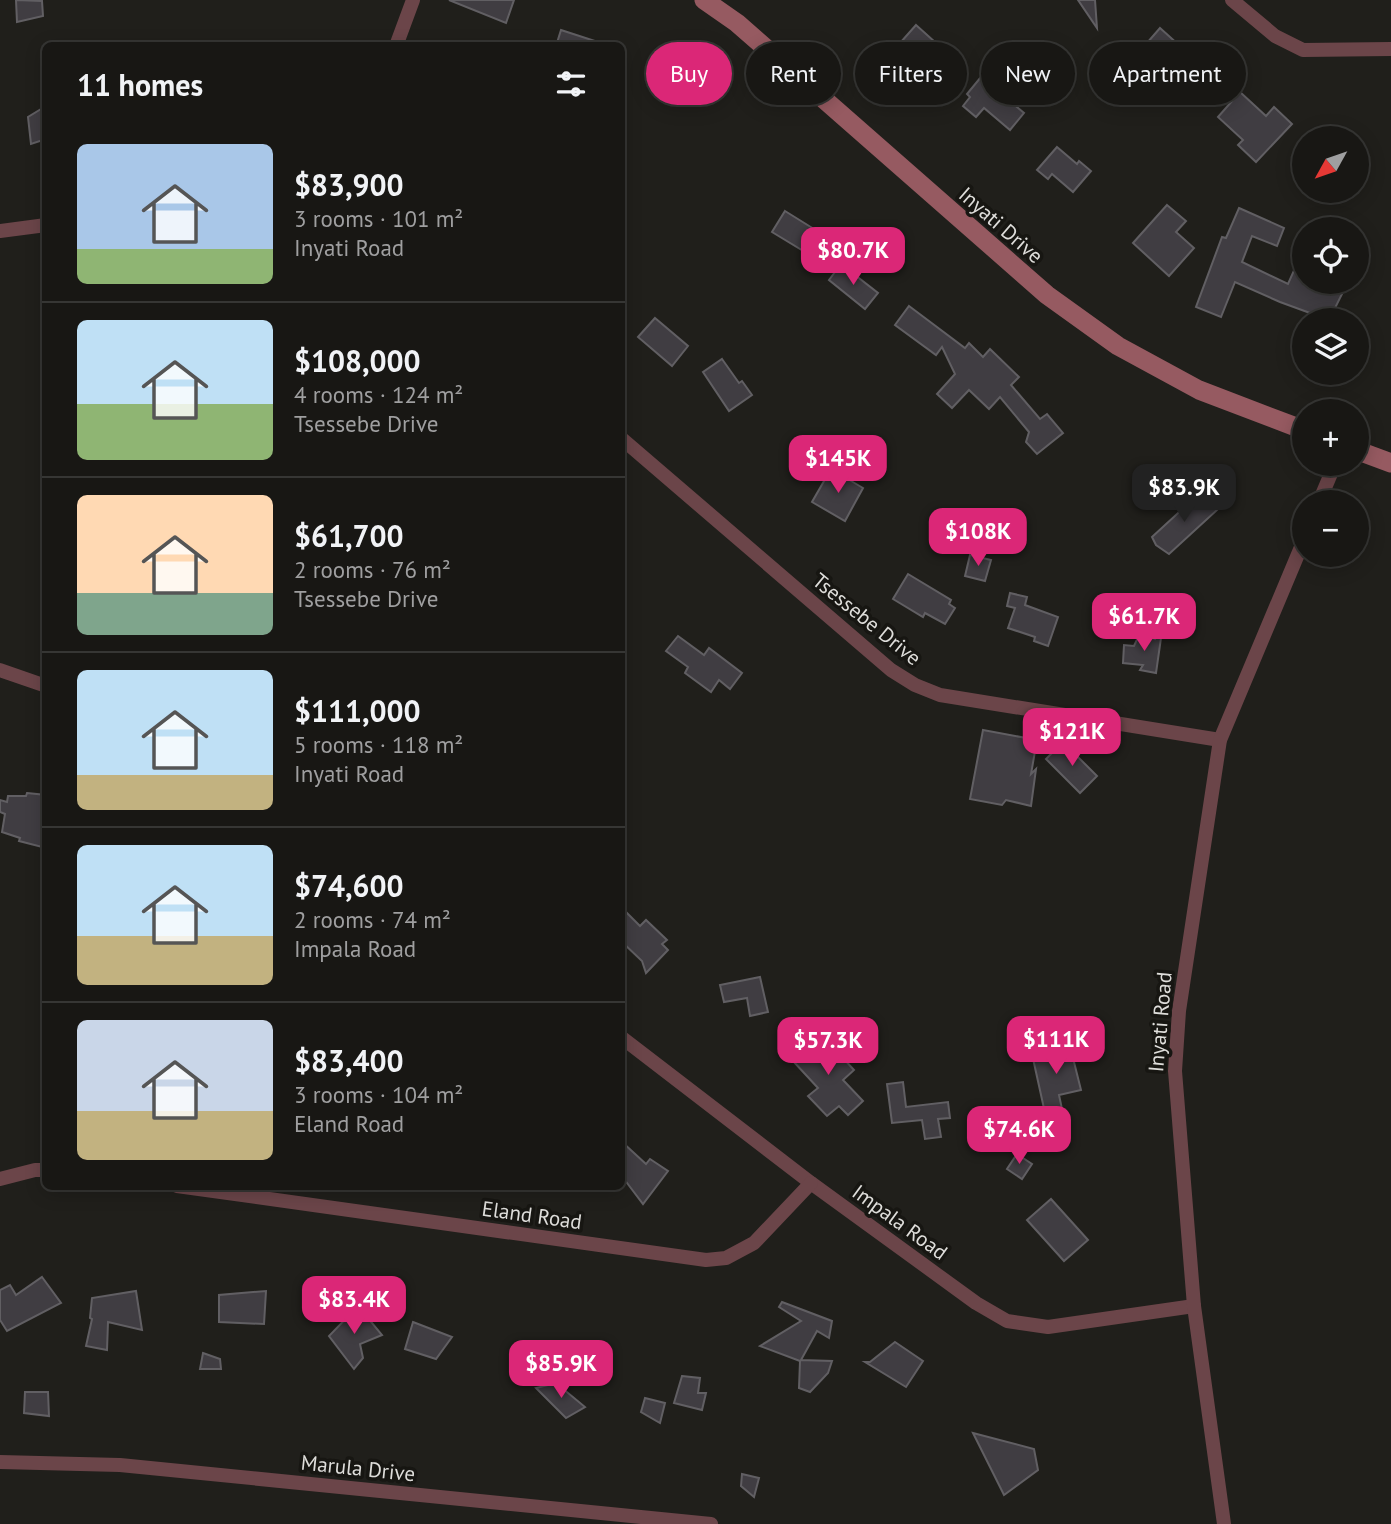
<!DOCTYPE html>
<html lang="en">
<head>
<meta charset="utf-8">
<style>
  :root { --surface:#181714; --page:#21201d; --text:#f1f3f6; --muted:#9f9fa0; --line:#363634; --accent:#db2777 }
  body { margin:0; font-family:"PT Sans",sans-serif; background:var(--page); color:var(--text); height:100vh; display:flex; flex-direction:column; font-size:26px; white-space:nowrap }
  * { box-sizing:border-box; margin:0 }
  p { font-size:23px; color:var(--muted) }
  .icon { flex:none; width:38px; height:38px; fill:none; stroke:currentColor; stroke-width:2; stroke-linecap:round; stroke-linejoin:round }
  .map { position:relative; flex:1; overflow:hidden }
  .side { position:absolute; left:42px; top:42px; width:583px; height:1148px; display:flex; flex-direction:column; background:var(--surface); border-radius:10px; box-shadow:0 4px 18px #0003,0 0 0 2px var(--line) }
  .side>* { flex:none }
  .top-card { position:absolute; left:646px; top:42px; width:639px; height:63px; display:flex; gap:14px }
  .needle { width:46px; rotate:230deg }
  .buttons { position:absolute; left:1292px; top:126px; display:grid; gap:14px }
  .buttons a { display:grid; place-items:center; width:77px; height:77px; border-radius:50%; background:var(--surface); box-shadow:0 4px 18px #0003,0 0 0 2px var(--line); font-size:35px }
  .price { position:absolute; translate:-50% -60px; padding:0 16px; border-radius:14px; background:var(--accent); color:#fff; font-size:23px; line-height:46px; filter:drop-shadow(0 2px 4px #0008) }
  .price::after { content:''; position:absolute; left:50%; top:42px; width:21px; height:16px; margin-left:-10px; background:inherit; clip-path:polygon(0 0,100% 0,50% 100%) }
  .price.selected { background:#222; color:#fff }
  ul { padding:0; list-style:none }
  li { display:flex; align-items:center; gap:21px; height:175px; padding:0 35px }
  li+li { border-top:2px solid var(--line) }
  li span { display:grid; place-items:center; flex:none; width:196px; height:140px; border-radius:10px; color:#555 }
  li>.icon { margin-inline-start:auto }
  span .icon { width:84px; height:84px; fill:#fffc; stroke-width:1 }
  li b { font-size:30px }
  h2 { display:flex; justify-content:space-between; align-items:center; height:84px; padding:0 35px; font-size:30px }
  .pill { padding:0 24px; border-radius:32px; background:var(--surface); box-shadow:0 4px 18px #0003,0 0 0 2px var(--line); font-size:24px; line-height:63px }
  .pill.selected { background:var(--accent); color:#fff }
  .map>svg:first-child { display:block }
</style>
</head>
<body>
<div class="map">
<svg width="1391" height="1524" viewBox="0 0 1391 1524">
  <rect width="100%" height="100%" fill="#201f1b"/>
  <!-- building -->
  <g fill="#403d42" stroke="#615f63" stroke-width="2">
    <path d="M 16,0 L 42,1 L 43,16 L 17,22 Z"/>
    <path d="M 449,0 L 514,0 L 506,23 Z"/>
    <path d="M 1078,0 L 1095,0 L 1097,28 Z"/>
    <path d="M 916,25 L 945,51 L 921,77 L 893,51 Z"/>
    <path d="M 1160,28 L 1190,55 L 1176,69 L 1147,43 Z"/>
    <path d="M 561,30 L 601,43 L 601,46 L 556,46 Z"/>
    <path d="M 981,77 L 1024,113 L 1010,130 L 984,108 L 976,117 L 963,106 L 970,97 L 967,94 Z"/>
    <path d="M 1240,92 L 1266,116 L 1274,107 L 1292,124 L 1256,162 L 1238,145 L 1243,140 L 1218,117 Z"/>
    <path d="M 46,106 L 46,139 L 31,144 L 28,117 Z"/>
    <path d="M 1057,147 L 1077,164 L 1079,161 L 1091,171 L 1073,192 L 1052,174 L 1048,179 L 1037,170 Z"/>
    <path d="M 1167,205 L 1186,221 L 1176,232 L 1194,248 L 1169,276 L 1133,243 Z"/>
    <path d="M 1239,208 L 1284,228 L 1277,246 L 1252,236 L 1242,262 L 1288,284 L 1304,248 L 1304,282 L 1333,282 L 1345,288 L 1329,320 L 1280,302 L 1235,282 L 1221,317 L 1196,307 L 1222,237 L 1226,238 Z"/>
    <path d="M 785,211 L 822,234 L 810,255 L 772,232 Z"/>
    <path d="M 841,264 L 878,293 L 865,309 L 829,280 Z"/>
    <path d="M 909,306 L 965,348 L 969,343 L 983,357 L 990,349 L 1019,377 L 1011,385 L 1040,419 L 1047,414 L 1063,433 L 1037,454 L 1026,442 L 1029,432 L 1000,397 L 989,409 L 969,390 L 952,408 L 937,394 L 955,374 L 942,347 L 936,355 L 895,325 Z"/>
    <path d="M 655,318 L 688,346 L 672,366 L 638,337 Z"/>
    <path d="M 722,359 L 739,383 L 742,381 L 752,395 L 729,411 L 703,372 Z"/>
    <path d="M 831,469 L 863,488 L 845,521 L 812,502 Z"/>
    <path d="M 1201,492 L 1217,510 L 1169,554 L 1156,545 L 1152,537 Z"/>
    <path d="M 970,555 L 991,560 L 985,581 L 965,576 Z"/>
    <path d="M 908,574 L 951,600 L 949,604 L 955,608 L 945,624 L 925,613 L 923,617 L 893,599 Z"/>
    <path d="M 1010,593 L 1027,597 L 1025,605 L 1058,617 L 1048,646 L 1034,641 L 1035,637 L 1008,628 L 1015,608 L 1007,606 Z"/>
    <path d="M 1159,630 L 1162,631 L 1156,673 L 1140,670 L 1143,665 L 1123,663 L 1124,645 L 1134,646 L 1140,633 L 1155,639 Z"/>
    <path d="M 678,636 L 704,655 L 709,648 L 742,673 L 730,689 L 719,680 L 711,692 L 685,673 L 688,667 L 666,651 Z"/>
    <path d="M 983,730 L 1037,740 L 1031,774 L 1036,769 L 1031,806 L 1006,800 L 1002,805 L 970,799 Z"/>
    <path d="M 1063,742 L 1097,776 L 1080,793 L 1046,759 Z"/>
    <path d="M 27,793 L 46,795 L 46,848 L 19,841 L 20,838 L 2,832 L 5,814 L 0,812 L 0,800 L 7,802 L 8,796 L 26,796 Z"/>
    <path d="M 621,907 L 640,926 L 646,920 L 667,940 L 662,944 L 668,950 L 646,973 L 642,961 L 621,941 Z"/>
    <path d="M 760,977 L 768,1012 L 750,1016 L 747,998 L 724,1002 L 720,985 Z"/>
    <path d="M 821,1034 L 854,1070 L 843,1080 L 863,1101 L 848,1115 L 839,1106 L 827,1116 L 808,1096 L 818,1088 L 793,1061 Z"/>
    <path d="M 1070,1046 L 1081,1090 L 1059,1095 L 1062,1109 L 1045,1113 L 1032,1054 Z"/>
    <path d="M 903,1082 L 906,1107 L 948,1102 L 950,1118 L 938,1119 L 941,1137 L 925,1139 L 922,1120 L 892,1123 L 887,1084 Z"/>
    <path d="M 621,1141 L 646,1164 L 650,1159 L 668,1171 L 643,1204 L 621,1175 Z"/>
    <path d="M 1017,1154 L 1032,1164 L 1022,1179 L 1007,1169 Z"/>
    <path d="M 1051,1199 L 1088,1240 L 1064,1261 L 1027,1220 Z"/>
    <path d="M 42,1277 L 61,1303 L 7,1331 L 0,1320 L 0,1290 L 10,1285 L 16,1295 Z"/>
    <path d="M 136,1291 L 142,1330 L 108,1322 L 107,1350 L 86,1346 L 92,1319 L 90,1318 L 92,1298 Z"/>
    <path d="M 266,1291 L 264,1324 L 219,1322 L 219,1295 Z"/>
    <path d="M 782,1302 L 832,1321 L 829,1338 L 817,1331 L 801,1360 L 832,1361 L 828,1373 L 810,1392 L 799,1388 L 800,1361 L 760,1346 L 801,1321 L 779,1307 Z"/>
    <path d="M 358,1306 L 382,1335 L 360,1344 L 363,1358 L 354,1369 L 329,1336 Z"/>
    <path d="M 413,1322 L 452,1337 L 436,1359 L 405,1349 Z"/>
    <path d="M 895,1342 L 923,1361 L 906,1387 L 865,1362 L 870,1362 Z"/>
    <path d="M 203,1353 L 220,1359 L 221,1369 L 200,1369 Z"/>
    <path d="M 682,1376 L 700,1378 L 698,1393 L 706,1393 L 702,1410 L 674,1403 Z"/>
    <path d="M 556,1383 L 585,1407 L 566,1418 L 536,1388 Z"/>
    <path d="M 25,1392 L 48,1392 L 49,1416 L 24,1413 Z"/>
    <path d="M 645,1398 L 665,1403 L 660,1423 L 641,1412 Z"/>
    <path d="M 973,1433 L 1034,1449 L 1038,1470 L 1004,1495 Z"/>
    <path d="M 742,1474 L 759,1478 L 754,1497 L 741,1486 Z"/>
  </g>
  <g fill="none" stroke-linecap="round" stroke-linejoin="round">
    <!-- street -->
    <g stroke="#6b4549" stroke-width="14">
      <path d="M 1232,0 L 1275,36 L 1303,50 L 1391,49"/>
      <path d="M 396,46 L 413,0"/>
      <path d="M 0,231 L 46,225"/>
      <path d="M 621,438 L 891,670 L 915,685 L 940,695 L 1220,740"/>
      <path d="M 1319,502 L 1335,464"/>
      <path d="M 0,670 L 46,686"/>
      <path d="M 621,1037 L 811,1183 L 976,1303 L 1007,1321 L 1048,1327 L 1194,1306"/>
      <path d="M 0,1179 L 35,1170 L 46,1170"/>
      <path d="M 177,1186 L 706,1260 L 726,1258 L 754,1243 L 811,1183"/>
      <path d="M 0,1462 L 120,1465 L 711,1524"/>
      <path d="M 1224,1524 L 1194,1306 L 1175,1071 L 1179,1011 L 1220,740 L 1304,540"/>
    </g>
    <!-- secondary -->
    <g stroke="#965a61" stroke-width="19">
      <path d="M 704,0 L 737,23 L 1047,295 L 1118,346 L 1199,390 L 1304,430"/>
      <path d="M 1356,450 L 1391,463"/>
    </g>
  </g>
  <g text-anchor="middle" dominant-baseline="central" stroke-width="7" stroke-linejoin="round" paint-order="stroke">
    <!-- street labels -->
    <g font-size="21" fill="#deddda" stroke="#171612">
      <text transform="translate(1001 225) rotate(41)">Inyati Drive</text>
      <text transform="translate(867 619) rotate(39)">Tsessebe Drive</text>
      <text transform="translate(1160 1022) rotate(-85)">Inyati Road</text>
      <text transform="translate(532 1215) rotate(8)">Eland Road</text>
      <text transform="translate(900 1222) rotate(36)">Impala Road</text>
      <text transform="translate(358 1468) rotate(6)">Marula Drive</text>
    </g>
  </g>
</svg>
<div class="buttons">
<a><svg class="needle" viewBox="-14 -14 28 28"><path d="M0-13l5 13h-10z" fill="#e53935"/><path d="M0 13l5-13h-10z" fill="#9f9fa0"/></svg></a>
<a><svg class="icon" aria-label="locate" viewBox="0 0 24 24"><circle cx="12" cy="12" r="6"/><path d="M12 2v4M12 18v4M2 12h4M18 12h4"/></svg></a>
<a><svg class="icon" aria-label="layers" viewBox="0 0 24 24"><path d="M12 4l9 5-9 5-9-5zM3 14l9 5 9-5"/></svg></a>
<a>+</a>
<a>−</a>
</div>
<b class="price" style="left:853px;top:287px">$80.7K</b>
<b class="price" style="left:838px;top:495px">$145K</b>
<b class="price selected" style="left:1184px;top:524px">$83.9K</b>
<b class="price" style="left:978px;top:568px">$108K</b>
<b class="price" style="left:1144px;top:653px">$61.7K</b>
<b class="price" style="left:1072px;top:768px">$121K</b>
<b class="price" style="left:1056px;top:1076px">$111K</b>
<b class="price" style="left:828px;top:1077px">$57.3K</b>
<b class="price" style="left:1019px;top:1166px">$74.6K</b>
<b class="price" style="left:354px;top:1336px">$83.4K</b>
<b class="price" style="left:561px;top:1400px">$85.9K</b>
<div class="top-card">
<a class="pill selected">Buy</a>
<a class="pill">Rent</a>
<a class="pill">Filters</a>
<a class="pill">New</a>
<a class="pill">Apartment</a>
</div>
<section class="side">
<h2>11 homes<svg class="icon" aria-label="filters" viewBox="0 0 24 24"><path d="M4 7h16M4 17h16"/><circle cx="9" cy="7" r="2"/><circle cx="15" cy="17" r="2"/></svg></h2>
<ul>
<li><span style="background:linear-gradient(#a9c7e8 75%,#8fb573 0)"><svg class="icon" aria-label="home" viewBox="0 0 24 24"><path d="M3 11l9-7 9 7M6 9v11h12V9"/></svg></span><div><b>$83,900</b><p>3 rooms · 101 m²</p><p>Inyati Road</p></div></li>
<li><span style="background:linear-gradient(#bfe0f5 60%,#8fb573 0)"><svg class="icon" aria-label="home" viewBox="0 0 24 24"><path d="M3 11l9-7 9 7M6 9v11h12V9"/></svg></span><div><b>$108,000</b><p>4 rooms · 124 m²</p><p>Tsessebe Drive</p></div></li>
<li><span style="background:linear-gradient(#ffd9b3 70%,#7fa58c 0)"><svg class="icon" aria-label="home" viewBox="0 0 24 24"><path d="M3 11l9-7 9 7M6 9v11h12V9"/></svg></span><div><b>$61,700</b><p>2 rooms · 76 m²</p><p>Tsessebe Drive</p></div></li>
<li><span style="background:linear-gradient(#bfe0f5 75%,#c2b280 0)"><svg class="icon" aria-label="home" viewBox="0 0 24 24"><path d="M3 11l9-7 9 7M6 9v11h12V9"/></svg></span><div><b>$111,000</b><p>5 rooms · 118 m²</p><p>Inyati Road</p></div></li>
<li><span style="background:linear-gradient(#bfe0f5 65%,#c2b280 0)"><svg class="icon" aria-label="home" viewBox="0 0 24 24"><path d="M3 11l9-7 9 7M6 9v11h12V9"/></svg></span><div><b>$74,600</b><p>2 rooms · 74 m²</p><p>Impala Road</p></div></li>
<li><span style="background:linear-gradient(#c9d6e8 65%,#c2b280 0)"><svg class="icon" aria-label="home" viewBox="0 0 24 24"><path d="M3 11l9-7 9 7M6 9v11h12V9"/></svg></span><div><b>$83,400</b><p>3 rooms · 104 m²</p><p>Eland Road</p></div></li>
</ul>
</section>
</div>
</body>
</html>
